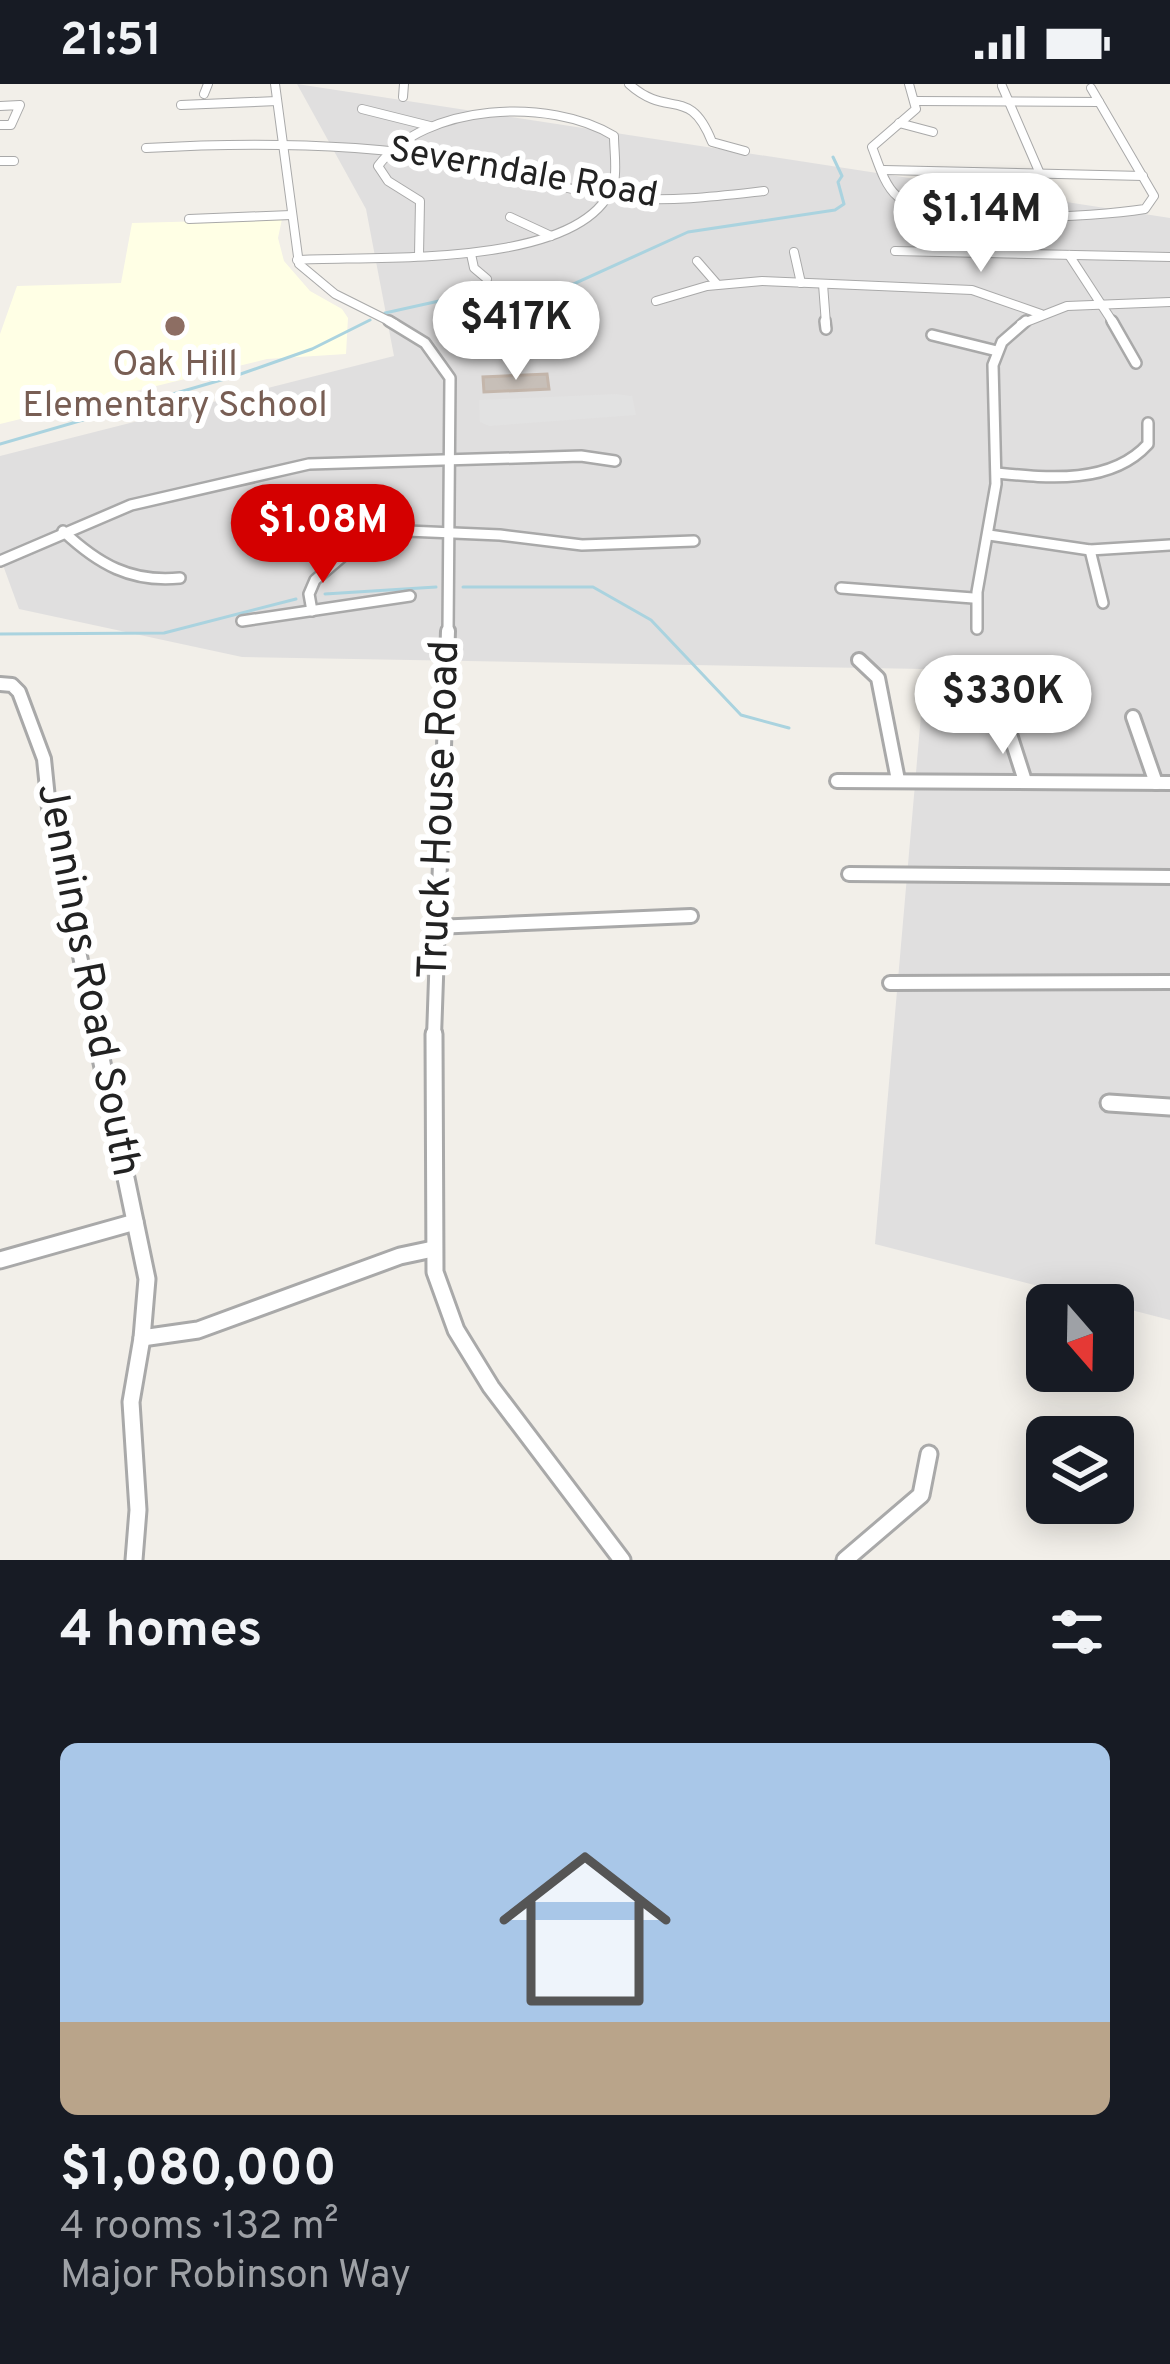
<!DOCTYPE html>
<html lang="en">
<head>
<meta charset="utf-8">
<style>
  :root { --surface:#171b24; --page:#242831; --text:#f1f3f6; --muted:#9ea1a6; --accent:#d40000 }
  body { margin:0; font-family:Overpass,sans-serif; background:var(--page); color:var(--text); height:100vh; display:flex; flex-direction:column; font-size:45px; white-space:nowrap }
  * { box-sizing:border-box; margin:0 }
  p { font-size:39px; color:var(--muted) }
  .icon { flex:none; width:66px; height:66px; fill:none; stroke:currentColor; stroke-width:2; stroke-linecap:round; stroke-linejoin:round }
  .map { position:relative; height:1476px; overflow:hidden }
  .sheet { display:flex; flex-direction:column; background:var(--surface); flex:1 }
  .sheet>* { flex:none }
  .needle { width:78px; rotate:160deg }
  .tools { position:absolute; left:1026px; top:1200px; display:grid; gap:24px }
  .tools a { display:grid; place-items:center; width:108px; height:108px; border-radius:18px; background:var(--surface); box-shadow:0 6px 30px #0003; font-size:60px }
  .price { position:absolute; translate:-50% -102px; padding:0 27px; border-radius:42px; background:#fff; color:#222; font-size:39px; line-height:78px; filter:drop-shadow(0 3px 6px #0008) }
  .price::after { content:''; position:absolute; left:50%; top:72px; width:36px; height:27px; margin-left:-18px; background:inherit; clip-path:polygon(0 0,100% 0,50% 100%) }
  .price.on { background:var(--accent); color:#fff }
  ul { padding:0; list-style:none }
  li { display:grid; align-content:center; gap:24px; height:636px; padding:0 60px }
  li span { display:grid; place-items:center; height:372px; border-radius:18px; color:#555 }
  li>.icon { margin-inline-start:auto }
  span .icon { width:216px; height:216px; fill:#fffc; stroke-width:1 }
  li b { font-size:51px }
  h2 { display:flex; justify-content:space-between; align-items:center; height:144px; padding:0 60px; font-size:51px }
  .status { display:flex; justify-content:space-between; align-items:center; height:84px; padding:0 60px; background:var(--surface); direction:ltr }
  .status svg { height:33px; fill:currentColor }
  .map>svg:first-child { display:block }
</style>
</head>
<body>
<div class="status"><b>21:51</b><svg viewBox="0 0 49 12"><path d="M0 12V9h3v3zM5 12V6h3v6zM10 12V3h3v9zM15 12V0h3v12zM26 1h20v11H26zM47 4h2v5h-2z"/></svg></div>
<div class="map">
<svg width="1170" height="1476" viewBox="0 0 1170 1476">
  <rect width="100%" height="100%" fill="#f2efe9"/>
  <!-- residential -->
  <path fill="#e0dfdf" d="M 297,0 L 1170,134 L 1170,1236 L 875,1160 L 925,585 L 242,573 L 19,525 L 0,473 L 0,372 L 394,272 L 366,125 Z"/>
  <!-- education -->
  <path fill="#ffffe5" d="M 282,135 L 278,154 L 284,177 L 310,207 L 342,225 L 348,234 L 346,270 L 267,275 L 0,340 L 0,250 L 17,202 L 121,199 L 132,139 Z"/>
  <!-- parking -->
  <path fill="#e2e2e2" d="M 617,310 L 632,312 L 636,331 L 489,342 L 480,338 L 479,316 Z"/>
  <g fill="none" stroke-linecap="round" stroke-linejoin="round">
    <!-- stream -->
    <g stroke="#aad3df" stroke-width="3">
      <path d="M 385,229 L 448,215 L 464,238 L 492,237 L 688,148 L 835,126 L 844,120 L 838,98 L 842,92 L 833,73"/>
      <path d="M 0,360 L 235,292 L 312,265 L 370,236"/>
      <path d="M 463,503 L 593,503 L 651,536 L 741,631 L 789,644"/>
      <path d="M 325,510 L 436,503"/>
      <path d="M 0,550 L 164,549 L 296,515"/>
    </g>
  </g>
  <!-- building -->
  <path fill="#c7bfb8" stroke="#c4b6ab" stroke-width="3" d="M 547,290 L 549,305 L 484,308 L 483,293 Z"/>
  <g fill="none" stroke-linecap="round" stroke-linejoin="round">
    <defs>
      <g id="minor-far3">
        <path d="M 275,0 L 299,180 L 335,210 L 395,240"/>
        <path d="M 629,0 C 669,36 689,0 712,58 L 745,67"/>
        <path d="M 909,0 L 916,25 L 872,63 C 878,78 884,101 897,112 C 937,143 1094,133 1145,125 L 1154,112 L 1091,4"/>
        <path d="M 1002,2 L 1041,92"/>
        <path d="M 204,10 L 208,0"/>
        <path d="M 403,13 L 404,0"/>
        <path d="M 916,17 L 1099,18"/>
        <path d="M 181,21 L 277,17"/>
        <path d="M 0,22 L 20,21 L 11,41 L 0,41"/>
        <path d="M 362,25 L 430,42"/>
        <path d="M 899,39 L 933,48"/>
        <path d="M 146,64 C 246,58 348,59 448,74 C 507,84 566,109 627,114 C 672,118 719,112 764,107"/>
        <path d="M 0,77 L 14,77"/>
        <path d="M 884,86 L 1143,92"/>
        <path d="M 510,133 L 551,152"/>
        <path d="M 189,135 L 291,131"/>
        <path d="M 895,167 L 1170,173"/>
        <path d="M 794,168 L 801,199"/>
        <path d="M 471,170 L 474,184 L 487,195"/>
        <path d="M 1069,171 L 1114,240"/>
        <path d="M 297,176 C 369,171 588,187 614,98 C 617,85 614,66 614,52 C 550,13 425,19 378,82 L 388,97 L 420,117 L 419,171"/>
        <path d="M 697,177 L 717,200"/>
        <path d="M 823,200 L 826,240"/>
        <path d="M 656,217 L 707,202 L 762,197 L 972,206 L 1041,230"/>
        <path d="M 1021,240 L 1067,222 L 1170,218"/>
      </g>
      <g id="minor-far2">
        <path d="M 389,237 L 425,259 L 450,294 L 448,550"/>
        <path d="M 825,237 L 826,245"/>
        <path d="M 1112,237 L 1136,279"/>
        <path d="M 932,251 L 997,267"/>
        <path d="M 997,389 C 1047,394 1111,401 1148,360 L 1148,339"/>
        <path d="M 63,447 C 98,480 131,499 180,494"/>
        <path d="M 989,451 L 1090,466 L 1170,461"/>
        <path d="M 1090,466 L 1103,519"/>
        <path d="M 0,477 L 131,421 L 309,380 L 581,372 L 615,377"/>
        <path d="M 841,504 L 973,514"/>
        <path d="M 312,527 L 309,510 L 315,496 L 364,454 L 384,446 L 500,451 L 582,461 L 694,457"/>
        <path d="M 242,537 L 410,512"/>
        <path d="M 977,545 L 977,508 L 996,400 L 993,281 L 1002,258 L 1026,237"/>
      </g>
      <g id="minor-far1">
        <path d="M 859,576 L 878,594 L 898,696"/>
        <path d="M 0,600 L 12,601 L 19,608 L 44,675 L 49,724 L 97,953"/>
        <path d="M 1000,619 L 1025,697"/>
        <path d="M 1133,633 L 1156,699"/>
        <path d="M 837,697 L 1170,699"/>
        <path d="M 849,790 L 1170,793"/>
        <path d="M 435,843 L 691,832"/>
        <path d="M 890,899 L 1170,898"/>
        <path d="M 434,953 L 448,547"/>
      </g>
      <g id="minor">
        <path d="M 96,950 L 147,1195 L 142,1254 L 198,1246 L 400,1172 L 433,1165"/>
        <path d="M 434,950 L 435,1188 L 456,1246 L 491,1303 L 622,1476"/>
        <path d="M 1109,1019 L 1170,1023"/>
        <path d="M 0,1176 L 135,1138"/>
        <path d="M 134,1476 L 138,1426 L 131,1318 L 142,1254"/>
        <path d="M 845,1476 L 921,1411 L 929,1370"/>
      </g>
    </defs>
    <!-- minor-far3 casing -->
    <use href="#minor-far3" stroke="#a9a9a9" stroke-width="10"/>
    <!-- minor-far2 casing -->
    <use href="#minor-far2" stroke="#a9a9a9" stroke-width="14"/>
    <!-- minor-far1 casing -->
    <use href="#minor-far1" stroke="#a9a9a9" stroke-width="18"/>
    <!-- minor casing -->
    <use href="#minor" stroke="#a9a9a9" stroke-width="21"/>
    <!-- minor-far3 -->
    <use href="#minor-far3" stroke="#fff" stroke-width="8"/>
    <!-- minor-far2 -->
    <use href="#minor-far2" stroke="#fff" stroke-width="9"/>
    <!-- minor-far1 -->
    <use href="#minor-far1" stroke="#fff" stroke-width="12"/>
    <!-- minor -->
    <use href="#minor" stroke="#fff" stroke-width="15"/>
  </g>
  <!-- markers -->
  <circle fill="#8d6e63" stroke="#fff" stroke-width="4.5" cx="175" cy="242" r="12"/>
  <g text-anchor="middle" dominant-baseline="central" stroke-width="12" stroke-linejoin="round" paint-order="stroke">
    <!-- far-street labels -->
    <g font-size="36" fill="#222" stroke="#fff">
      <text transform="translate(523 90) rotate(10)">Severndale Road</text>
    </g>
    <!-- far-education labels -->
    <g font-size="36" fill="#785e54" stroke="#fff">
      <text x="175" y="282">Oak Hill<tspan x="175" dy="41">Elementary School</tspan></text>
    </g>
    <!-- street labels -->
    <g font-size="42" fill="#222" stroke="#fff">
      <text transform="translate(441 726) rotate(-88)">Truck House Road</text>
      <text transform="translate(87 896) rotate(79)">Jennings Road South</text>
    </g>
  </g>
</svg>
<div class="tools">
<a><svg class="needle" viewBox="-14 -14 28 28"><path d="M0-13l5 13h-10z" fill="#e53935"/><path d="M0 13l5-13h-10z" fill="#9ea1a6"/></svg></a>
<a><svg class="icon" aria-label="layers" viewBox="0 0 24 24"><path d="M12 4l9 5-9 5-9-5zM3 14l9 5 9-5"/></svg></a>
</div>
<b class="price" style="left:981px;top:191px">$1.14M</b>
<b class="price" style="left:516px;top:299px">$417K</b>
<b class="price on" style="left:323px;top:502px">$1.08M</b>
<b class="price" style="left:1003px;top:673px">$330K</b>
</div>
<section class="sheet">
<h2>4 homes<svg class="icon" aria-label="filters" viewBox="0 0 24 24"><path d="M4 7h16M4 17h16"/><circle cx="9" cy="7" r="2"/><circle cx="15" cy="17" r="2"/></svg></h2>
<ul>
<li><span style="background:linear-gradient(#a9c7e8 75%,#b9a48a 0)"><svg class="icon" aria-label="home" viewBox="0 0 24 24"><path d="M3 11l9-7 9 7M6 9v11h12V9"/></svg></span><div><b>$1,080,000</b><p>4 rooms · 132 m²</p><p>Major Robinson Way</p></div></li>
</ul>
</section>
</body>
</html>
